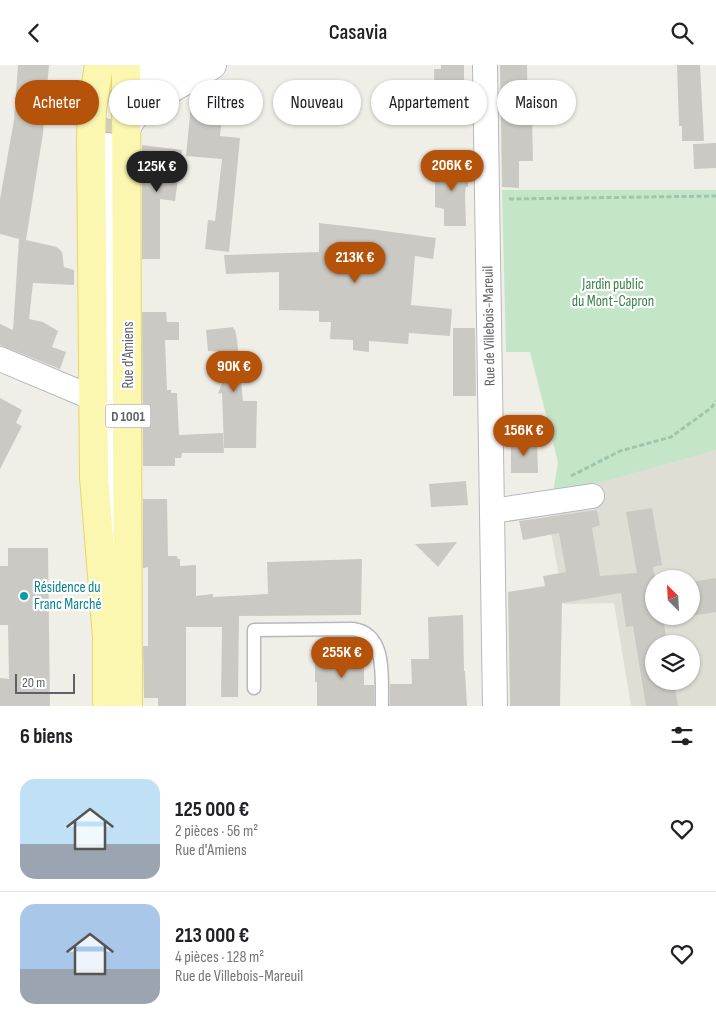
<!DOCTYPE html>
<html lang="fr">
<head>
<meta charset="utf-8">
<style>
  :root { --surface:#fff; --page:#f6f6f6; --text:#202124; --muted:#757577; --line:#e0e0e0; --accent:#b45309 }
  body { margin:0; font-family:"Sofia Sans Condensed",sans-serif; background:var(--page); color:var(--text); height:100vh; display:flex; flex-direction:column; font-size:19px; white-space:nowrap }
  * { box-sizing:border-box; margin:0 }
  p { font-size:16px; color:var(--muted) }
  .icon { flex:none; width:28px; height:28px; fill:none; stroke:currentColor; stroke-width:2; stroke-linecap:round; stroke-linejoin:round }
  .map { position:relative; height:641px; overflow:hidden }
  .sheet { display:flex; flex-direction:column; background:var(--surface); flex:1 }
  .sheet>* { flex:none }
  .top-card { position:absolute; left:15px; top:15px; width:686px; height:45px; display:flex; gap:10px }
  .needle { width:32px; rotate:336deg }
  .controls { position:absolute; left:645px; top:505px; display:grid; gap:10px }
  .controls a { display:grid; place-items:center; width:55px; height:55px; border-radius:50%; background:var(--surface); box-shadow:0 1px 4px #0004; font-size:25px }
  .scale { position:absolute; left:15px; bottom:12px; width:60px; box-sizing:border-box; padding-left:5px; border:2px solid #5e6166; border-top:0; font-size:14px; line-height:18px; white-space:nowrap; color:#5e6166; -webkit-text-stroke:4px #fff; paint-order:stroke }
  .price { position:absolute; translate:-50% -42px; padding:0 11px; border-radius:18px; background:var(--accent); color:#fff; font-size:16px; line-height:32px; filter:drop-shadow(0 1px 2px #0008) }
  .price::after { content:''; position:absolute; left:50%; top:30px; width:15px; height:11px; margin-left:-8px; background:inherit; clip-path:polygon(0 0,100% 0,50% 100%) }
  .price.selected { background:#222; color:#fff }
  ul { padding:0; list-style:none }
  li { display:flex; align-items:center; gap:15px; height:125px; padding:0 20px }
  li+li { border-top:1px solid var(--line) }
  li span { display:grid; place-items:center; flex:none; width:140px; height:100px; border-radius:15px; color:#555 }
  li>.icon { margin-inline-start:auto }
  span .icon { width:60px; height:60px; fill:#fffc; stroke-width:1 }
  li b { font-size:21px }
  h2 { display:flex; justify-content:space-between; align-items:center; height:60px; padding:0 20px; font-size:21px }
  .chip { padding:0 18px; border-radius:22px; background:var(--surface); box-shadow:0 1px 4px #0004; font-size:18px; line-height:45px }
  .chip.selected { background:var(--accent); color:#fff }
  header { display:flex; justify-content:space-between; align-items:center; height:65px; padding:0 20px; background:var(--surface); font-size:22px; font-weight:600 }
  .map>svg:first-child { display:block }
</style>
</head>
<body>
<header><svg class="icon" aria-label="back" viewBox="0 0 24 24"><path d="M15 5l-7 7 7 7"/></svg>Casavia<svg class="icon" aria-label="search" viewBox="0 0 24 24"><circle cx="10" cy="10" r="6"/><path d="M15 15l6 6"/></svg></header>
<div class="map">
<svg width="716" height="641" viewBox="0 0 716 641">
  <rect width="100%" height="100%" fill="#f0efe7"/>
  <!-- education -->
  <path fill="#dfded5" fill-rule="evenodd" d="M 716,375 L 716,641 L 631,641 L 614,538 L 564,539 L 548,451 L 598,442 L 594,419 L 633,389 ZM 654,514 L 691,514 L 691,551 L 654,551 ZM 654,579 L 691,579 L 691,616 L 654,616 Z"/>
  <!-- green -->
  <path fill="#c5e5c9" d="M 502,125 L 716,125 L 716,385 L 594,419 L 553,427 L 558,397 L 530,287 L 506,287 Z"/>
  <!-- building -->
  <g fill="#cbc9c4">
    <path d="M 18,0 L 49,0 L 43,68 L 26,175 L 57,182 L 62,187 L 64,202 L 74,205 L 74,220 L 33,218 L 29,254 L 43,257 L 58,266 L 52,282 L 66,287 L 60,304 L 0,280 L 0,259 L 13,265 L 19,174 L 0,169 L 0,134 L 14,55 Z"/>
    <path d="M 441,0 L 464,0 L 464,38 L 459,38 L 459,57 L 435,57 L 434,4 L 441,4 Z"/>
    <path d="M 500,0 L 527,0 L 528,52 L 532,52 L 533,96 L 519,96 L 519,123 L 502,122 Z"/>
    <path d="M 677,0 L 700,0 L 704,76 L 682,76 L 682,61 L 679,61 Z"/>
    <path d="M 191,39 L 223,43 L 220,71 L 240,73 L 229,187 L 205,184 L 208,155 L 215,156 L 222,94 L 186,91 Z"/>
    <path d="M 716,78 L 716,103 L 694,104 L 693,79 Z"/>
    <path d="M 142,80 L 182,85 L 175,136 L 160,134 L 160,194 L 142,194 Z"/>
    <path d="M 444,96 L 465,96 L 465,101 L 468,100 L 468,122 L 466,122 L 465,128 L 466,161 L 444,161 L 444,144 L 435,142 L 435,105 L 443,105 Z"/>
    <path d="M 319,158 L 363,163 L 436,173 L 433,194 L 415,191 L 411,240 L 452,244 L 450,271 L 409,268 L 408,279 L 369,276 L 369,287 L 353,285 L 353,275 L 330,274 L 331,257 L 319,257 L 319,246 L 279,245 L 279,207 L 226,209 L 224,190 L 319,187 Z"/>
    <path d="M 142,247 L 166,247 L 167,257 L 179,257 L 179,275 L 165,275 L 167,325 L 171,325 L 171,328 L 177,328 L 179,370 L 223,368 L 224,388 L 182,388 L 181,393 L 175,393 L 175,401 L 143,401 Z"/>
    <path d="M 233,262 L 234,265 L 235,264 L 237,275 L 237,274 L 243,336 L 257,336 L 256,383 L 224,383 L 222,328 L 218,329 L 225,309 L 223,287 L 208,286 L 206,265 Z"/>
    <path d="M 453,263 L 475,263 L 476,331 L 453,331 Z"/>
    <path d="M 0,333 L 22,345 L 16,358 L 22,361 L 0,404 Z"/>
    <path d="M 511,376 L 537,376 L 538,408 L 511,408 Z"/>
    <path d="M 466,416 L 468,440 L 431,442 L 429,419 Z"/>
    <path d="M 143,434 L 167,434 L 168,491 L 177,491 L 178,494 L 180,494 L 180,501 L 196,500 L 196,531 L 213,529 L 213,532 L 268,529 L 267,497 L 362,494 L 361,550 L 239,551 L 238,632 L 221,632 L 222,562 L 186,562 L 186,641 L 158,641 L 158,633 L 144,633 L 143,581 L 148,581 L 148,502 L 143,503 Z"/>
    <path d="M 652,443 L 662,500 L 653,502 L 655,514 L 654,514 L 654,551 L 663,551 L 667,579 L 654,579 L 654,616 L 674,616 L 678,641 L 646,641 L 633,561 L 626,562 L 621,528 L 562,538 L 560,641 L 510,641 L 508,527 L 545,521 L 543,511 L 566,507 L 559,468 L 523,475 L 519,456 L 597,445 L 600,460 L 592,463 L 600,511 L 637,508 L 626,447 Z"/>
    <path d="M 457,477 L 438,502 L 415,479 Z"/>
    <path d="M 8,483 L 48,483 L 50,641 L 0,641 L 0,613 L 9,614 L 8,560 L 0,560 L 0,501 L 8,501 Z"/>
    <path d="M 716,513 L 716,547 L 691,551 L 691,517 Z"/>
    <path d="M 463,550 L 464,606 L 465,606 L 467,641 L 390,641 L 390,619 L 412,619 L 411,594 L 429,594 L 428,552 Z"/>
    <path d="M 315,585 L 364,586 L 364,620 L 374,620 L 374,641 L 317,641 L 317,617 L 315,617 Z"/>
  </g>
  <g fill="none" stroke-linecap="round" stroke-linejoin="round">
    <!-- secondary-tunnel -->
    <path stroke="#ccccc7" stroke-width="28" stroke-dasharray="28 14" stroke-linecap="butt" d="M 107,82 C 109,58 115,38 132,20"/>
    <defs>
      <path id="lane" d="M 254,623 L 254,565 L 353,564 C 388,569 381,614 382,641"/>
      <g id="street">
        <path d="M 485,0 L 495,641"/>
        <path d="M 0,294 L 93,333"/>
        <path d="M 493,446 L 592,431"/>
      </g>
      <g id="secondary">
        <path d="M 135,0 C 144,1 151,6 160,7 C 173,9 185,4 197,0"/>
        <path d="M 127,62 C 137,37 189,15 212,0"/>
        <path d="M 107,82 L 110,470"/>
      </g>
      <g id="primary">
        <path d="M 99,0 L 92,44 L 91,74 L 94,412 L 107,572 L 107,641"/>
        <path d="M 126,0 L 128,641"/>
      </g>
    </defs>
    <!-- lane casing -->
    <use href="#lane" stroke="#b7b8bd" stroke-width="15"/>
    <!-- street casing -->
    <use href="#street" stroke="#b7b8bd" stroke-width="26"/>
    <!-- secondary casing -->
    <use href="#secondary" stroke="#b8bac0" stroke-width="30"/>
    <!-- primary casing -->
    <use href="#primary" stroke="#ead566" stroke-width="30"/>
    <!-- path -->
    <g stroke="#9ec6ae" stroke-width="3" stroke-dasharray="5 2.5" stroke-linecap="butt">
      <path d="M 509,134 L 716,131"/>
      <path d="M 571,411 L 620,386 L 671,372 L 711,343 L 716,336"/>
    </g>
    <!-- lane -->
    <use href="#lane" stroke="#fff" stroke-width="12"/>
    <!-- street -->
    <use href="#street" stroke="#fff" stroke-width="24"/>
    <!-- secondary -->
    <use href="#secondary" stroke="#fff" stroke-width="28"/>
    <!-- primary -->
    <use href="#primary" stroke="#fbf7b1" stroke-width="28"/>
  </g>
  <!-- markers -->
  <circle fill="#0f9aa8" stroke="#fff" stroke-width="2" cx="24" cy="531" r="5"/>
  <g text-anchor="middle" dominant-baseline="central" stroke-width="4.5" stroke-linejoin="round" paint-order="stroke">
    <!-- shield labels -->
    <rect fill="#fff" stroke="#8e9094" stroke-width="1" x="105.5" y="339.5" width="45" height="23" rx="4"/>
    <g font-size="14" font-weight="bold" fill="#5e6166">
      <text x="128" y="351">D 1001</text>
    </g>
    <!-- park labels -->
    <g font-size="15" fill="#3a8246" stroke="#fff">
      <text x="613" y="219">Jardin public<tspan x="613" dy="17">du Mont-Capron</tspan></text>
    </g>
    <!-- street labels -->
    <g font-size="15" fill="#5e6166" stroke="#fff">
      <text transform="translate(489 261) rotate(-91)">Rue de Villebois-Mareuil</text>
      <text transform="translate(128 290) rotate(-90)">Rue d'Amiens</text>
    </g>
    <!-- culture labels -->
    <g font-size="15" fill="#0d838f" stroke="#fff" text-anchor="start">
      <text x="34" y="522">Résidence du<tspan x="34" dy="17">Franc Marché</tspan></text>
    </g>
  </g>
</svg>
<div class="controls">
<a><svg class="needle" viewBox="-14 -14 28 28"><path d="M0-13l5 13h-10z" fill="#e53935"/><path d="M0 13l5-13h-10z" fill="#757577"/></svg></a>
<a><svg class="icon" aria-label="layers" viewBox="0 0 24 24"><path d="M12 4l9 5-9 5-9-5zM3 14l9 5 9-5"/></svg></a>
</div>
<div class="scale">20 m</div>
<b class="price" style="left:452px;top:127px">206K €</b>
<b class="price selected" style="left:157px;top:128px">125K €</b>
<b class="price" style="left:355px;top:219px">213K €</b>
<b class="price" style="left:234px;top:328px">90K €</b>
<b class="price" style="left:524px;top:392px">156K €</b>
<b class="price" style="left:342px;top:614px">255K €</b>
<div class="top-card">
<a class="chip selected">Acheter</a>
<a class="chip">Louer</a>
<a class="chip">Filtres</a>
<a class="chip">Nouveau</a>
<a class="chip">Appartement</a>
<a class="chip">Maison</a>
</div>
</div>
<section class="sheet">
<h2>6 biens<svg class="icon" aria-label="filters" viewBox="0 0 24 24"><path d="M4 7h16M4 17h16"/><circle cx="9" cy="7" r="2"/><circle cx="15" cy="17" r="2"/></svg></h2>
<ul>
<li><span style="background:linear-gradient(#bfe0f5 65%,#9aa5b1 0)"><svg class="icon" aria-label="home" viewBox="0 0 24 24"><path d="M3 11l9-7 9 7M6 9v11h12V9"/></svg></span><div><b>125 000 €</b><p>2 pièces · 56 m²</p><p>Rue d'Amiens</p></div><svg class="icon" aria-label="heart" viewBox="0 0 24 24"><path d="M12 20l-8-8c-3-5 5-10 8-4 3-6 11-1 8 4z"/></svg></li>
<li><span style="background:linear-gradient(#a9c7e8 65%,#9aa5b1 0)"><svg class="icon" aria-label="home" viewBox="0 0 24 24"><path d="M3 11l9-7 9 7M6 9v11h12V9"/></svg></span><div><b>213 000 €</b><p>4 pièces · 128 m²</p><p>Rue de Villebois-Mareuil</p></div><svg class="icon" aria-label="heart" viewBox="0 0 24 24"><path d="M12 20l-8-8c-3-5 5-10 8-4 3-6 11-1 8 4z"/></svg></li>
</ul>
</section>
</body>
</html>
